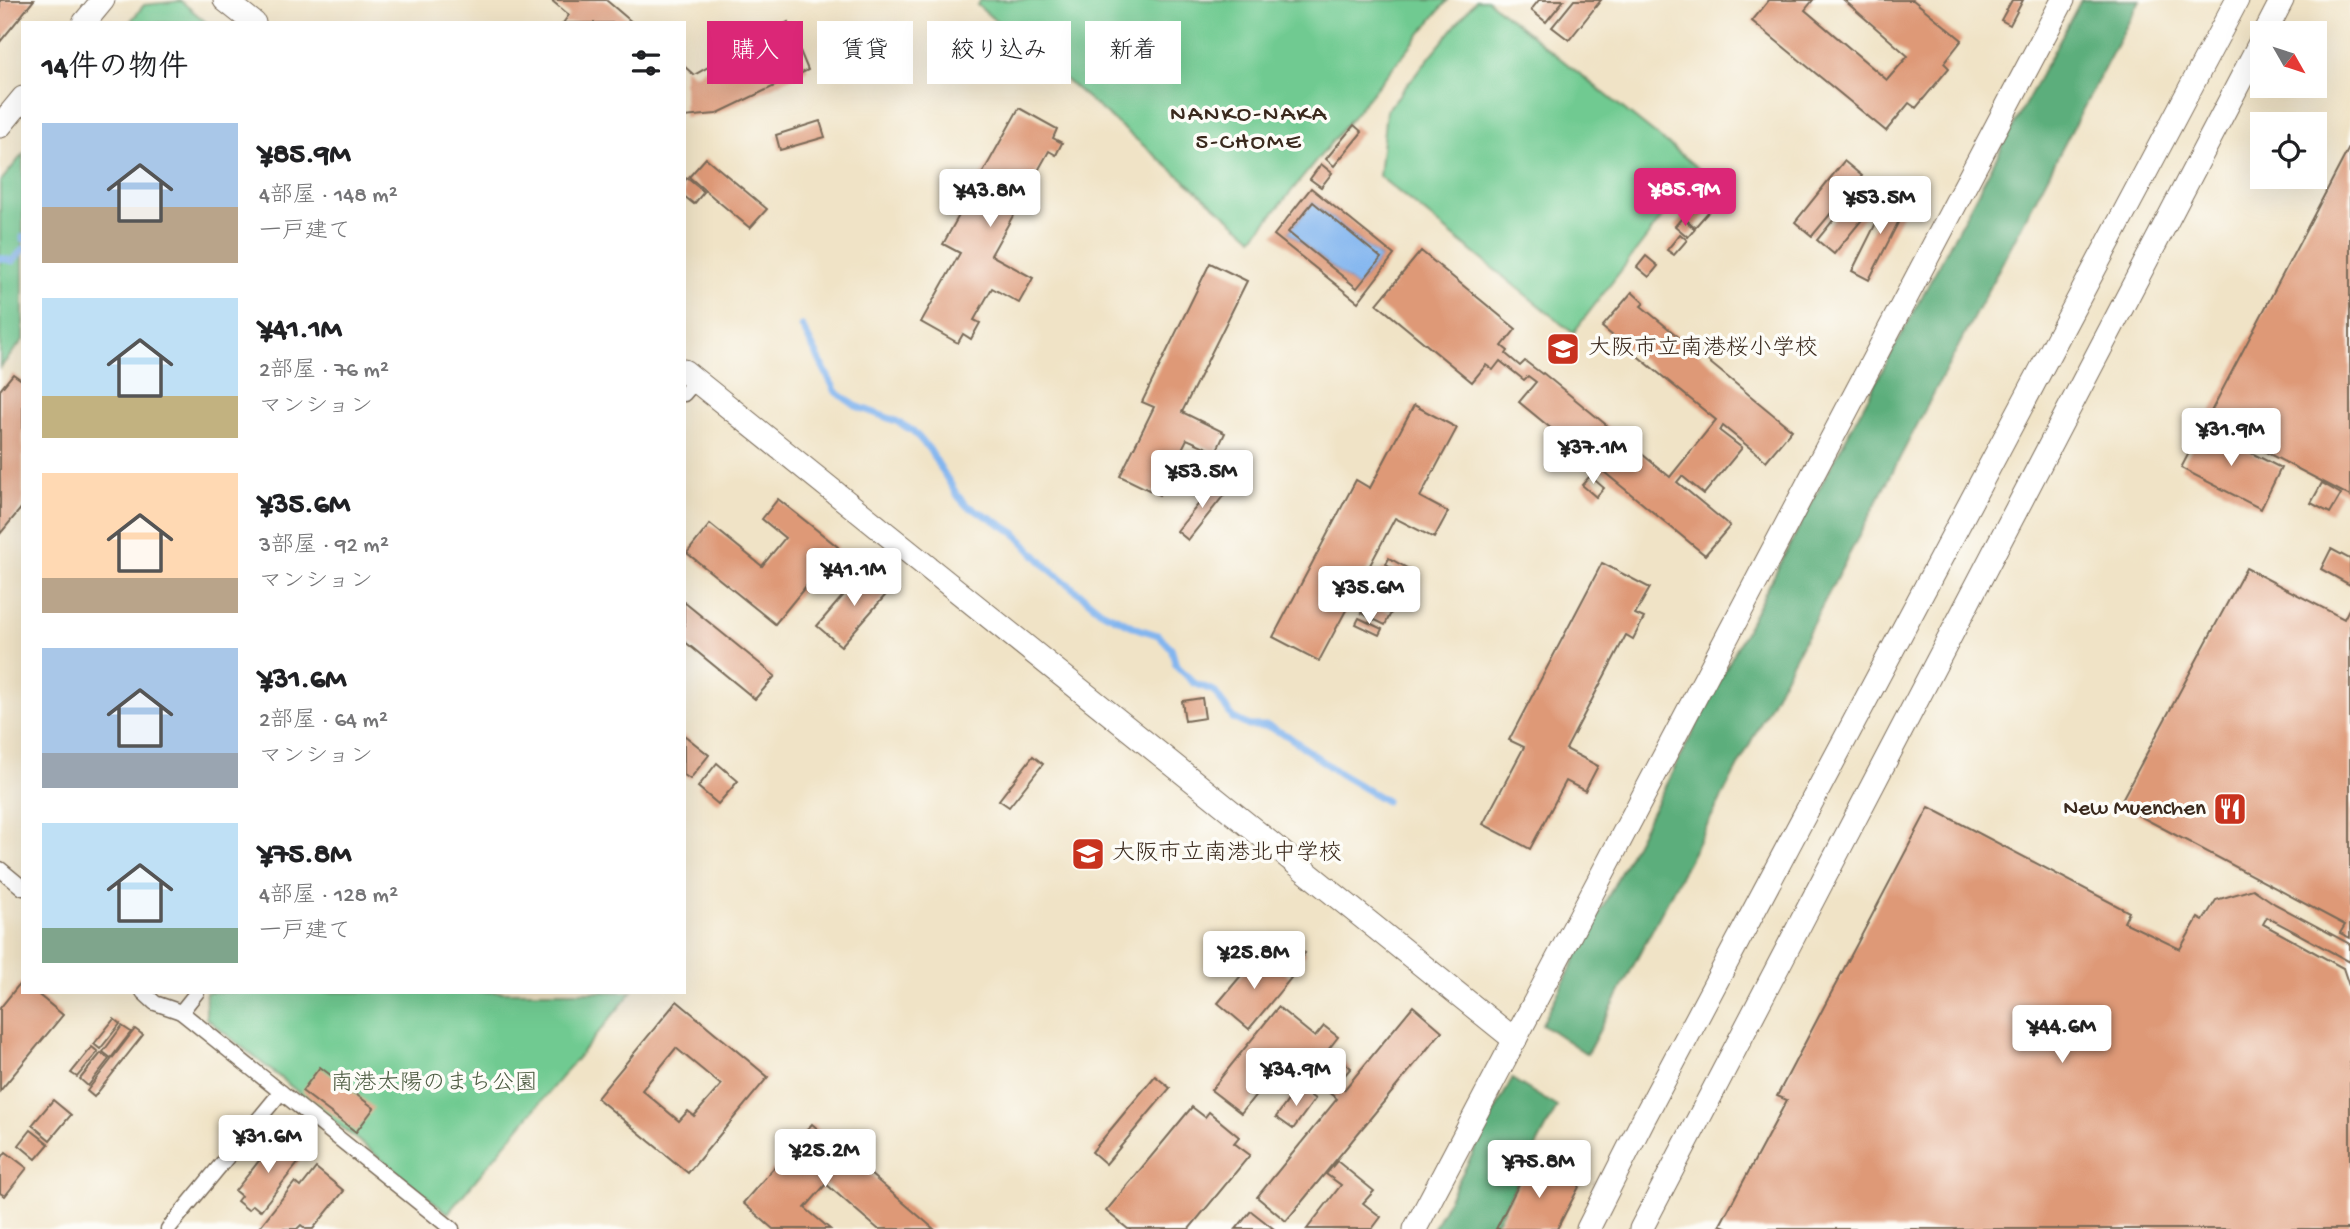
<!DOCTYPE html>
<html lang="ja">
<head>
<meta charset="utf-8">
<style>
  :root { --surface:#fff; --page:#f6f6f6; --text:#202124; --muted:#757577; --accent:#db2777 }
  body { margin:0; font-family:"Gochi Hand","Klee One",sans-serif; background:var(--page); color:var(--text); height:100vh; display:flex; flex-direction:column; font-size:26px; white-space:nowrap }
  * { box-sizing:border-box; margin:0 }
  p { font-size:23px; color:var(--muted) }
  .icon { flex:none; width:38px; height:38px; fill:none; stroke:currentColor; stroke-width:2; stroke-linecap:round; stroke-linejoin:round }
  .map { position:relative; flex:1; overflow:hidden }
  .drawer { position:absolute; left:21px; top:21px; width:665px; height:973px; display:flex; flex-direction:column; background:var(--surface); border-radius:0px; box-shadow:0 7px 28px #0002 }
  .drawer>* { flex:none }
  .hud { position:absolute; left:707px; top:21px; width:665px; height:63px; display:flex; gap:14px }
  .needle { width:46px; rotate:129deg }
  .controls { position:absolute; left:2250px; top:21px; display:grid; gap:14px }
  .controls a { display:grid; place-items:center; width:77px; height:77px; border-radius:0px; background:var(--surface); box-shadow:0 7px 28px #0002; font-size:35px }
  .price { position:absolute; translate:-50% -60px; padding:0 16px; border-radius:7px; background:#fff; color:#222; font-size:23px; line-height:46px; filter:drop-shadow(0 2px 4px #0008) }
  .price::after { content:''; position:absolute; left:50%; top:42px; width:21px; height:16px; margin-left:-10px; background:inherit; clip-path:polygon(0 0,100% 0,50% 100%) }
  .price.current { background:var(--accent); color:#fff }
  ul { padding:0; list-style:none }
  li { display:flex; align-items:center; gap:21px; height:175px; padding:0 21px }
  li span { display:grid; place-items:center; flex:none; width:196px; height:140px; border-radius:0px; color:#555 }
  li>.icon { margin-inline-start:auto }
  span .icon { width:84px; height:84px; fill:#fffc; stroke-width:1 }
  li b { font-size:30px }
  h2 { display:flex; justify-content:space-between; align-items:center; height:84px; padding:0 21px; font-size:30px }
  .chip { padding:0 24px; border-radius:0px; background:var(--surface); box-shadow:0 7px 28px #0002; font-size:24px; line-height:63px }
  .chip.current { background:var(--accent); color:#fff }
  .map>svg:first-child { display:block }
</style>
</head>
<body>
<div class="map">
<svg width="2350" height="1229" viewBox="0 0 2350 1229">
  <rect width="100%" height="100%" fill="#fdfcf7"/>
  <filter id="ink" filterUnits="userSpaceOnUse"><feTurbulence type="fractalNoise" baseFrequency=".0143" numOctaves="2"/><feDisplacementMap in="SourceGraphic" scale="14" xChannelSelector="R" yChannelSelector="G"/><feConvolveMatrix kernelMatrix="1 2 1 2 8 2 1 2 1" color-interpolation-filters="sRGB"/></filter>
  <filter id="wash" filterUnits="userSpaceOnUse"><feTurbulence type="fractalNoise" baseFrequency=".00686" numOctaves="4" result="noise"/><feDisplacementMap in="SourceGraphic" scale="28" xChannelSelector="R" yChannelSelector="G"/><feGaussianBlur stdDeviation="1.57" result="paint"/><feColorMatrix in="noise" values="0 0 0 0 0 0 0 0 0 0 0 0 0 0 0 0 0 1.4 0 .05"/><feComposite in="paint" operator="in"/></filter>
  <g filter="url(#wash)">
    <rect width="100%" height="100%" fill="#f0e3c6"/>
    <!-- green -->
    <g fill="#70ca91" stroke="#567a58" stroke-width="2">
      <path d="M 981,0 L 1448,0 L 1253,238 L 977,5 Z"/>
      <path d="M 1476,0 L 1487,0 L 1699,169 L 1573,333 L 1379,176 L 1386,111 Z"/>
      <path d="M 181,1 L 207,23 L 129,23 L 144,5 Z"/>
      <path d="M 23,154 L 23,340 L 0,368 L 0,182 Z"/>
      <path d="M 206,992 L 632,992 L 448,1213 L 206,1018 Z"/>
    </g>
    <!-- forest -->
    <g fill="#5cae7b" stroke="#4c6c4c" stroke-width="2">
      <path d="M 2081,0 L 2140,0 L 1587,1054 L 1542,1024 L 1822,483 Z"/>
      <path d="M 1512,1079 L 1557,1107 L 1493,1229 L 1433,1229 Z"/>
    </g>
    <!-- water -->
    <path fill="#82b5ef" stroke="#5e7086" stroke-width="2" d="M 1313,202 L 1381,258 L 1357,288 L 1288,232 Z"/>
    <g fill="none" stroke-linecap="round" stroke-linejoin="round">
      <!-- stream -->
      <g stroke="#82b5ef" stroke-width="7">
        <path d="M 23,237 L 23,239"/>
        <path d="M 0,258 L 13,261 L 23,249"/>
        <path d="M 802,326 L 836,392 L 856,406 L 896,421 L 913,431 L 929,449 L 957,495 L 967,506 L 991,518 L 1015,533 L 1047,567 L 1101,611 L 1139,629 L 1158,635 L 1171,648 L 1176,665 L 1194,683 L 1214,691 L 1233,718 L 1249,726 L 1267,726 L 1288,736 L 1340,774 L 1386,801"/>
      </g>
    </g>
    <g id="blocks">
      <!-- building -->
      <g fill="#de9977" fill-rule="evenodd">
        <path d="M 0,0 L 34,0 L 0,42 Z"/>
        <path d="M 551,0 L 606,0 L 633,23 L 563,23 L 569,15 Z"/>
        <path d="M 1539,0 L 1564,0 L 1546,22 L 1531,10 Z"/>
        <path d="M 1574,0 L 1601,0 L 1569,40 L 1552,27 Z"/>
        <path d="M 1769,0 L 1813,0 L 1805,10 L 1887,80 L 1908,56 L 1844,0 L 1913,0 L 1962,40 L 1944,63 L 1949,68 L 1916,108 L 1909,103 L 1886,131 L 1752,21 Z"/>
        <path d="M 2012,0 L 2023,0 L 2010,25 L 2001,20 Z"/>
        <path d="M 788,22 L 808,70 L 716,114 L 684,117 L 684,66 L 694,75 Z"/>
        <path d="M 1019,108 L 1057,129 L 1053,138 L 1062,143 L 1056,155 L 1049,151 L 991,255 L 1033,278 L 1019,303 L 992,288 L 974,320 L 980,323 L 971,339 L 963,334 L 958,343 L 921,322 L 960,253 L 943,244 Z"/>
        <path d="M 820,121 L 825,137 L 780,150 L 776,135 Z"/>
        <path d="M 1354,125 L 1362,132 L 1334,166 L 1326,159 Z"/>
        <path d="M 2350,146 L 2350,496 L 2206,421 Z"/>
        <path d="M 706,158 L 767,209 L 750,228 L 689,177 Z"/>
        <path d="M 1844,161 L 1862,176 L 1812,236 L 1795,222 Z"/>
        <path d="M 1321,164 L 1332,173 L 1321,187 L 1310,179 Z"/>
        <path d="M 687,178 L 704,192 L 694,204 L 684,196 L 684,182 Z"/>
        <path d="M 1866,180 L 1883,194 L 1834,254 L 1817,240 Z"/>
        <path d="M 1714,181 L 1726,192 L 1695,227 L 1683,217 Z"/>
        <path d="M 1311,188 L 1394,255 L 1358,302 L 1274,235 ZM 1313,202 L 1381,258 L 1357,288 L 1288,232 Z"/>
        <path d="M 1891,193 L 1909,201 L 1869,280 L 1852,271 Z"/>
        <path d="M 1682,218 L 1695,229 L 1688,237 L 1675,226 Z"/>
        <path d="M 1680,234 L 1687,240 L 1674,255 L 1667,250 Z"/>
        <path d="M 1421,251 L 1516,329 L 1502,346 L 1508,351 L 1506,354 L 1520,366 L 1525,361 L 1542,374 L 1543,373 L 1670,477 L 1716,420 L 1602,327 L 1632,292 L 1644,303 L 1641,306 L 1792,430 L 1766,461 L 1723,426 L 1720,431 L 1742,448 L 1704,494 L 1682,476 L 1677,482 L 1730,526 L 1705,555 L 1519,402 L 1536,382 L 1528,376 L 1524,380 L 1500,361 L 1493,370 L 1486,365 L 1472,382 L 1377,304 Z"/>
        <path d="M 1646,256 L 1658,266 L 1649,277 L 1637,267 Z"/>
        <path d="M 1210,263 L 1247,281 L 1182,412 L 1225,433 L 1216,452 L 1187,439 L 1159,495 L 1120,476 L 1154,407 L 1142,402 Z"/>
        <path d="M 13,374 L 23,381 L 23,506 L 0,534 L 0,390 Z"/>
        <path d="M 1414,405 L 1457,428 L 1420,497 L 1448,512 L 1434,538 L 1395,518 L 1319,661 L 1273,637 L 1356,480 L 1370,488 Z"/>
        <path d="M 2202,428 L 2281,468 L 2261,509 L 2181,468 Z"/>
        <path d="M 1590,476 L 1604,488 L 1596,497 L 1582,485 Z"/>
        <path d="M 1217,481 L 1228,490 L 1188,540 L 1177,531 Z"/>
        <path d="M 2322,483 L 2341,494 L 2330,513 L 2311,503 Z"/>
        <path d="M 778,499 L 838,547 L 775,624 L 687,553 L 710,524 L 762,566 L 785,538 L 762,519 Z"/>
        <path d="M 2331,549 L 2350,559 L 2350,585 L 2321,569 Z"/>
        <path d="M 1389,558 L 1414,572 L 1411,578 L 1386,564 Z"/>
        <path d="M 1602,563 L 1650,588 L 1635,614 L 1644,618 L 1633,639 L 1626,635 L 1566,749 L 1598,766 L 1585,791 L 1566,781 L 1530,849 L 1483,824 L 1524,747 L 1509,740 Z"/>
        <path d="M 1383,568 L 1408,581 L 1402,591 L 1377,578 Z"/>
        <path d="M 2246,568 L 2344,619 L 2350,607 L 2350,938 L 2340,933 L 2345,925 L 2119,805 Z"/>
        <path d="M 866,569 L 890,590 L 841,646 L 817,626 Z"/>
        <path d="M 1375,584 L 1400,597 L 1393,610 L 1368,596 Z"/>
        <path d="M 1367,601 L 1391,613 L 1385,625 L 1361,613 Z"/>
        <path d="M 684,602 L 775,676 L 755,699 L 684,641 Z"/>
        <path d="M 1359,618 L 1382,629 L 1379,635 L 1356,624 Z"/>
        <path d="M 1202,698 L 1205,718 L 1185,721 L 1182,701 Z"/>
        <path d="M 684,735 L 709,755 L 690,779 L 684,775 Z"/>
        <path d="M 1033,756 L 1043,764 L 1009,807 L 999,800 Z"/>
        <path d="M 717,763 L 738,781 L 718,804 L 698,787 Z"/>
        <path d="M 1929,807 L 2129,912 L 2124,922 L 2180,949 L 2198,918 L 2203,921 L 2216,900 L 2253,889 L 2275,904 L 2350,944 L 2350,962 L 2267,917 L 2263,924 L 2343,968 L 2350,989 L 2350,1229 L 1725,1229 L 1726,1227 L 1720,1225 L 1787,1100 L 1777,1096 Z"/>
        <path d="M 1295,946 L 1305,953 L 1296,965 L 1287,957 Z"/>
        <path d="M 1260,953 L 1291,978 L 1249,1029 L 1218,1003 Z"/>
        <path d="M 21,982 L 23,992 L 35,992 L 63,1015 L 0,1091 L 0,1008 Z"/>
        <path d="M 677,1001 L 768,1077 L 688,1173 L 597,1098 ZM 676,1048 L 721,1085 L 694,1116 L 688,1111 L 679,1121 L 642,1090 Z"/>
        <path d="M 1413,1006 L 1442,1031 L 1286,1221 L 1257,1197 L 1337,1099 L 1285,1058 L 1241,1113 L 1211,1090 L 1278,1007 L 1315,1037 L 1324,1026 L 1338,1037 L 1328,1050 L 1351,1068 L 1337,1084 L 1344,1090 Z"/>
        <path d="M 114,1019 L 120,1024 L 100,1049 L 94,1044 Z"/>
        <path d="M 122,1026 L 131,1032 L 111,1058 L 103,1052 Z"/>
        <path d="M 135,1029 L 143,1035 L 94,1097 L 87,1091 Z"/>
        <path d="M 92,1047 L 98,1052 L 77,1077 L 71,1073 Z"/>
        <path d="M 101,1053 L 109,1059 L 88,1086 L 80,1079 Z"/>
        <path d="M 320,1067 L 374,1108 L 356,1132 L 302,1091 Z"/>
        <path d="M 1155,1076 L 1170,1088 L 1106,1164 L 1092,1152 Z"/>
        <path d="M 1298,1087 L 1315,1099 L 1293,1129 L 1276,1117 Z"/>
        <path d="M 53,1100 L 71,1115 L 50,1140 L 32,1125 Z"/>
        <path d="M 1192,1107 L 1205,1117 L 1209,1112 L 1239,1137 L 1234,1143 L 1250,1155 L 1189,1229 L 1128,1229 L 1106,1211 Z"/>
        <path d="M 812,1124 L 934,1229 L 878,1229 L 826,1184 L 805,1208 L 830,1229 L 773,1229 L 743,1203 Z"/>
        <path d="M 31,1130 L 49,1144 L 36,1159 L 19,1145 Z"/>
        <path d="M 278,1137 L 303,1157 L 260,1211 L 253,1205 L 248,1210 L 237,1201 L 241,1196 L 235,1191 Z"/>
        <path d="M 6,1152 L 27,1168 L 5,1196 L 0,1193 L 0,1160 Z"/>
        <path d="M 1531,1160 L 1580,1185 L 1557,1229 L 1496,1229 Z"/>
        <path d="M 1337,1161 L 1374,1191 L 1363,1203 L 1381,1217 L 1372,1229 L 1307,1229 L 1341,1185 L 1326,1174 Z"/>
        <path d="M 316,1168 L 344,1191 L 313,1229 L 306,1229 L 301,1225 L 297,1229 L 258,1229 L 295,1182 L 301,1187 Z"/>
        <path d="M 1251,1211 L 1274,1229 L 1236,1229 Z"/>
      </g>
    </g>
  </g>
  <g filter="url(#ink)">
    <use href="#blocks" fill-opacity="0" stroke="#7a6b59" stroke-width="2"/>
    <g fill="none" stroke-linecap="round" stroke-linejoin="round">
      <defs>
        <g id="pedestrian">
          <path d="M 684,394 L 696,380"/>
          <path d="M 0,869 L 23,888"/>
          <path d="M 143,992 L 155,1003 L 181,1012 L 452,1229"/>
          <path d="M 181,1012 L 197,992"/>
          <path d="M 168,1229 L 281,1092"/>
        </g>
        <g id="tertiary">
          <path d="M 225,0 L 254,23"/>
          <path d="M 84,23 L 103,0"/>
          <path d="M 2265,33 L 2282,0"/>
          <path d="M 0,126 L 23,98"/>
          <path d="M 684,371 L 1515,1040"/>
          <path d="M 1415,1229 L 2063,0"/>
          <path d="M 1588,1229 L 1644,1118 L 2237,0"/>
          <path d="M 1641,1229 L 2263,37"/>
        </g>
      </defs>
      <!-- pedestrian casing -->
      <use href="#pedestrian" stroke="#7a6b59" stroke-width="17"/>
      <!-- tertiary casing -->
      <use href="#tertiary" stroke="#7a6b59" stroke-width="25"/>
      <!-- pedestrian -->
      <use href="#pedestrian" stroke="#fff" stroke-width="14"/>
      <!-- tertiary -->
      <use href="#tertiary" stroke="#fff" stroke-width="23"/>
    </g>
  </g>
  <!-- icons -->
  <defs>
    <symbol id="school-square" viewBox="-11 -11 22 22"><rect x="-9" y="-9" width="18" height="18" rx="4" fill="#c8321e" stroke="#fdfcf7"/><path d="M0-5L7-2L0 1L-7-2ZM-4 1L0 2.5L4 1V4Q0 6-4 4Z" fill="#fff"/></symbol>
    <symbol id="restaurant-square" viewBox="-11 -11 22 22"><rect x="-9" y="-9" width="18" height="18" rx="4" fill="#c8321e" stroke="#fdfcf7"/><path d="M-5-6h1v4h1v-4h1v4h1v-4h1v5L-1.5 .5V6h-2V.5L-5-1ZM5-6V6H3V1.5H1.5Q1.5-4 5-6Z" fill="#fff"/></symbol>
  </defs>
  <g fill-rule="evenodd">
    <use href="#school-square" x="1544" y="330" width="38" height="38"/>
    <use href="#restaurant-square" x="2211" y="790" width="38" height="38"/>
    <use href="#school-square" x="1069" y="835" width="38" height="38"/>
  </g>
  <g text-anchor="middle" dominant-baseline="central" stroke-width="7" stroke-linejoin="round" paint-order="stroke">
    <!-- poi labels -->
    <g font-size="23" fill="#3b2a1e" stroke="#fdfcf7" text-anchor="start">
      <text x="1588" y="349">大阪市立南港桜小学校</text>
      <text x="2206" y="809" text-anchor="end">New Muenchen</text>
      <text x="1112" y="854">大阪市立南港北中学校</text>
    </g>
    <!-- park labels -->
    <g font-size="23" fill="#4b5a40" stroke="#fdfcf7">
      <text x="434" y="1084">南港太陽のまち公園</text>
    </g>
    <!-- neighbourhood labels -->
    <g font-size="24" letter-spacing="2" fill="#3b2a1e" stroke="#fdfcf7">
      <text x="1249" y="115">NANKO-NAKA<tspan x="1249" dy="28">5-CHOME</tspan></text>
    </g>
  </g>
</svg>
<div class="controls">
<a><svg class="needle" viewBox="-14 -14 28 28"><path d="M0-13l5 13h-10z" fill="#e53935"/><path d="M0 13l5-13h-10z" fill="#757577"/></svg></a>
<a><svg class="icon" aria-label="locate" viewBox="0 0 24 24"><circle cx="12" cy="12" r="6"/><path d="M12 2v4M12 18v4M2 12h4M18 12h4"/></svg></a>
</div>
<b class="price current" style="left:1685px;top:228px">¥85.9M</b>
<b class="price" style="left:990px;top:229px">¥43.8M</b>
<b class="price" style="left:1880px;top:236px">¥53.5M</b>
<b class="price" style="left:2231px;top:468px">¥31.9M</b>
<b class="price" style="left:1593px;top:486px">¥37.1M</b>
<b class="price" style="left:1202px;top:510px">¥53.5M</b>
<b class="price" style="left:854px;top:608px">¥41.1M</b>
<b class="price" style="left:1369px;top:626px">¥35.6M</b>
<b class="price" style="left:1254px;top:991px">¥25.8M</b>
<b class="price" style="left:2062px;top:1065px">¥44.6M</b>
<b class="price" style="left:1296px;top:1108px">¥34.9M</b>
<b class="price" style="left:268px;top:1175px">¥31.6M</b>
<b class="price" style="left:825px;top:1189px">¥25.2M</b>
<b class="price" style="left:1539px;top:1200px">¥75.8M</b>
<div class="hud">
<a class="chip current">購入</a>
<a class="chip">賃貸</a>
<a class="chip">絞り込み</a>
<a class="chip">新着</a>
</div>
<section class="drawer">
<h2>14件の物件<svg class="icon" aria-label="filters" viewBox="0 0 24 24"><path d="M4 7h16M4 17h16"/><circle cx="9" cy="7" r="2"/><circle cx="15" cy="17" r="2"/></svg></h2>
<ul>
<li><span style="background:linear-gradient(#a9c7e8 60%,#b9a48a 0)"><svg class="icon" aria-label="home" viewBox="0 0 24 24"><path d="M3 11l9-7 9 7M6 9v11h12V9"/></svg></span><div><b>¥85.9M</b><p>4部屋 · 148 m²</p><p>一戸建て</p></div></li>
<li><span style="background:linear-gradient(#bfe0f5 70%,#c2b280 0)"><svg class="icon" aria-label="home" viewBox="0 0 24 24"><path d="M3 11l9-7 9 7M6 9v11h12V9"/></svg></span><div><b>¥41.1M</b><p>2部屋 · 76 m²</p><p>マンション</p></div></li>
<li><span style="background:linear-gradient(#ffd9b3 75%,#b9a48a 0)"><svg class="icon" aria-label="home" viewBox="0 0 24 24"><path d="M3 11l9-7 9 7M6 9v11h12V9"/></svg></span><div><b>¥35.6M</b><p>3部屋 · 92 m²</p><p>マンション</p></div></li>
<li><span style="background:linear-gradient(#a9c7e8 75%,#9aa5b1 0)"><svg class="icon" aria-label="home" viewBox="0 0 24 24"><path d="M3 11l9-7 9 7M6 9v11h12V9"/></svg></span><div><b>¥31.6M</b><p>2部屋 · 64 m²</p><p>マンション</p></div></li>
<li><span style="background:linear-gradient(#bfe0f5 75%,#7fa58c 0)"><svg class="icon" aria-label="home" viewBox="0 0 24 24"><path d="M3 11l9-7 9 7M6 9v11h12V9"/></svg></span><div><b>¥75.8M</b><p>4部屋 · 128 m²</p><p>一戸建て</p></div></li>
</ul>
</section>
</div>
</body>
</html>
